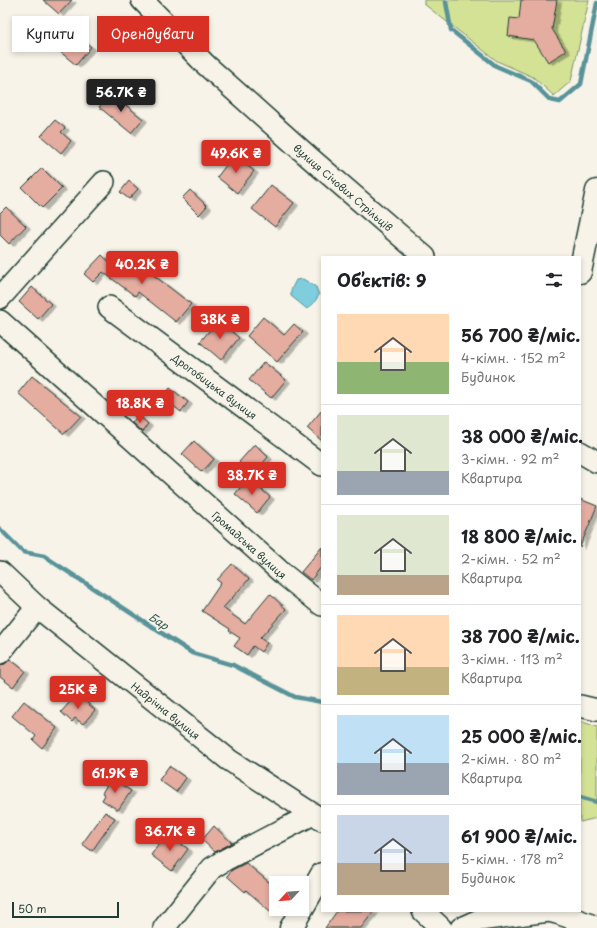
<!DOCTYPE html>
<html lang="uk">
<head>
<meta charset="utf-8">
<style>
  :root { --surface:#fff; --page:#f2f2f2; --text:#202124; --muted:#757577; --line:#e0e0e0; --accent:#d93025 }
  body { margin:0; font-family:"Playpen Sans",sans-serif; background:var(--page); color:var(--text); height:100vh; display:flex; flex-direction:column; font-size:15px; white-space:nowrap }
  * { box-sizing:border-box; margin:0 }
  p { font-size:13px; color:var(--muted) }
  .icon { flex:none; width:22px; height:22px; fill:none; stroke:currentColor; stroke-width:2; stroke-linecap:round; stroke-linejoin:round }
  .map { position:relative; flex:1; overflow:hidden }
  .sheet { position:absolute; left:321px; top:256px; width:260px; height:656px; display:flex; flex-direction:column; background:var(--surface); border-radius:0px; box-shadow:0 2px 6px #0003 }
  .sheet>* { flex:none }
  .hud { position:absolute; left:12px; top:16px; width:249px; height:36px; display:flex; gap:8px }
  .needle { width:26px; rotate:244deg }
  .buttons { position:absolute; left:269px; top:876px; display:grid; gap:8px }
  .buttons a { display:grid; place-items:center; width:40px; height:40px; border-radius:0px; background:var(--surface); box-shadow:0 2px 6px #0003; font-size:20px }
  .scale { position:absolute; left:12px; bottom:10px; width:107px; box-sizing:border-box; padding-left:4px; border:2px solid #1f3d34; border-top:0; font-size:11px; line-height:14px; white-space:nowrap; color:#1f3d34; -webkit-text-stroke:3px #f7f3e8; paint-order:stroke }
  .price { position:absolute; translate:-50% -34px; padding:0 9px; border-radius:4px; background:var(--accent); color:#fff; font-size:13px; line-height:26px; filter:drop-shadow(0 1px 2px #0008) }
  .price::after { content:''; position:absolute; left:50%; top:24px; width:12px; height:9px; margin-left:-6px; background:inherit; clip-path:polygon(0 0,100% 0,50% 100%) }
  .price.selected { background:#222; color:#fff }
  ul { padding:0; list-style:none }
  li { display:flex; align-items:center; gap:12px; height:100px; padding:0 16px }
  li+li { border-top:1px solid var(--line) }
  li span { display:grid; place-items:center; flex:none; width:112px; height:80px; border-radius:0px; color:#555 }
  li>.icon { margin-inline-start:auto }
  span .icon { width:48px; height:48px; fill:#fffc; stroke-width:1 }
  li b { font-size:17px }
  h2 { display:flex; justify-content:space-between; align-items:center; height:48px; padding:0 16px; font-size:17px }
  .tag { padding:0 14px; border-radius:0px; background:var(--surface); box-shadow:0 2px 6px #0003; font-size:14px; line-height:36px }
  .tag.selected { background:var(--accent); color:#fff }
  .map>svg:first-child { display:block }
</style>
</head>
<body>
<div class="map">
<svg width="597" height="928" viewBox="0 0 597 928">
  <defs>
    <filter id="shadow"><feDropShadow dx="4.5" dy="2.5" stdDeviation="0" flood-color="#0004"/></filter>
  </defs>
  <rect width="100%" height="100%" fill="#f7f3e8"/>
  <filter id="ink" filterUnits="userSpaceOnUse"><feTurbulence type="fractalNoise" baseFrequency=".025" numOctaves="2"/><feDisplacementMap in="SourceGraphic" scale="8" xChannelSelector="R" yChannelSelector="G"/><feConvolveMatrix kernelMatrix="1 2 1 2 8 2 1 2 1" color-interpolation-filters="sRGB"/></filter>
  <g filter="url(#ink)">
    <!-- green -->
    <g fill="#d4e295" stroke="#7a9064">
      <path d="M 424,0 L 589,0 L 571,81 L 554,96 L 533,77 L 497,61 L 424,4 Z"/>
      <path d="M 580,721 L 597,727 L 597,818 L 580,822 Z"/>
    </g>
    <!-- water -->
    <path fill="#7fcddd" stroke="#599399" d="M 303,279 L 316,287 L 319,295 L 313,304 L 307,309 L 291,296 L 291,290 L 296,280 Z"/>
    <g fill="none" stroke-linecap="round" stroke-linejoin="round">
      <!-- stream -->
      <g stroke="#599399" stroke-width="4.5">
        <path d="M 446,2 L 451,30 L 496,66 L 531,81 L 550,100 L 560,102 L 581,84 L 597,3"/>
        <path d="M 0,529 L 23,552 L 44,556 L 192,653 L 233,665 L 295,697 L 322,702"/>
        <path d="M 580,797 L 597,802"/>
      </g>
    </g>
    <!-- building -->
    <g fill="#e5aca0" stroke="#1f3d34" filter="url(#shadow)">
      <path d="M 43,0 L 72,0 L 59,14 Z"/>
      <path d="M 521,0 L 557,0 L 552,29 L 566,51 L 548,62 L 534,40 L 508,36 L 510,18 L 519,19 Z"/>
      <path d="M 68,28 L 91,47 L 76,65 L 53,46 Z"/>
      <path d="M 111,93 L 143,119 L 131,133 L 99,107 Z"/>
      <path d="M 55,120 L 65,128 L 61,132 L 71,141 L 61,153 L 41,136 Z"/>
      <path d="M 234,155 L 254,171 L 237,193 L 217,177 Z"/>
      <path d="M 42,168 L 62,188 L 42,208 L 22,188 Z"/>
      <path d="M 129,181 L 138,189 L 129,199 L 120,192 Z"/>
      <path d="M 271,185 L 294,203 L 275,227 L 252,209 Z"/>
      <path d="M 190,190 L 207,206 L 199,215 L 182,198 Z"/>
      <path d="M 6,207 L 26,226 L 9,244 L 0,235 L 0,213 Z"/>
      <path d="M 102,255 L 121,273 L 133,257 L 153,272 L 152,274 L 191,304 L 176,322 L 138,292 L 135,296 L 103,272 L 93,282 L 84,274 Z"/>
      <path d="M 32,287 L 51,304 L 38,319 L 19,302 Z"/>
      <path d="M 263,317 L 284,335 L 294,324 L 303,332 L 277,362 L 247,336 Z"/>
      <path d="M 218,320 L 239,338 L 221,360 L 200,342 Z"/>
      <path d="M 264,362 L 286,380 L 271,398 L 249,380 Z"/>
      <path d="M 32,376 L 81,416 L 64,434 L 18,393 Z"/>
      <path d="M 170,388 L 188,402 L 181,412 L 163,398 Z"/>
      <path d="M 322,410 L 322,441 L 307,428 Z"/>
      <path d="M 138,415 L 148,424 L 142,432 L 132,423 Z"/>
      <path d="M 194,441 L 214,459 L 202,472 L 182,454 Z"/>
      <path d="M 255,444 L 268,457 L 253,475 L 239,462 Z"/>
      <path d="M 248,478 L 270,497 L 257,513 L 235,494 Z"/>
      <path d="M 580,499 L 597,506 L 580,547 Z"/>
      <path d="M 322,547 L 322,566 L 311,580 L 301,572 Z"/>
      <path d="M 232,564 L 249,579 L 223,608 L 245,624 L 270,594 L 286,609 L 260,638 L 267,643 L 261,652 L 253,646 L 247,655 L 234,646 L 240,638 L 229,631 L 230,629 L 202,611 L 221,583 L 217,580 Z"/>
      <path d="M 10,659 L 25,671 L 13,687 L 0,677 L 0,665 L 5,664 Z"/>
      <path d="M 77,694 L 95,710 L 83,724 L 75,718 L 72,722 L 61,712 Z"/>
      <path d="M 24,701 L 57,728 L 42,748 L 33,740 L 36,736 L 12,716 Z"/>
      <path d="M 169,766 L 186,778 L 176,792 L 159,780 Z"/>
      <path d="M 111,778 L 131,791 L 118,810 L 102,800 L 105,795 L 102,793 Z"/>
      <path d="M 105,812 L 115,818 L 92,851 L 82,844 Z"/>
      <path d="M 214,826 L 232,843 L 215,852 L 202,840 Z"/>
      <path d="M 167,833 L 188,849 L 172,871 L 151,855 Z"/>
      <path d="M 246,863 L 276,888 L 276,905 L 270,911 L 246,890 L 245,892 L 227,876 L 232,870 Z"/>
      <path d="M 337,911 L 374,911 L 361,928 L 325,928 Z"/>
    </g>
    <g fill="none" stroke-linecap="round" stroke-linejoin="round">
      <defs>
        <g id="minor">
          <path id="s1" d="M 142,0 L 206,65 L 310,158 L 425,257"/>
          <path d="M 0,298 L 104,182"/>
          <path id="s2" d="M 109,307 L 322,465"/>
          <path id="s3" d="M 0,321 L 282,573 L 322,605"/>
          <path d="M 580,452 L 597,462"/>
          <path id="s4" d="M 0,572 L 37,607 L 229,760 L 322,820"/>
          <path d="M 0,653 L 37,607"/>
          <path d="M 580,706 L 597,710"/>
          <path d="M 423,911 L 441,928"/>
          <path d="M 164,928 L 203,879 L 212,868 L 225,860 L 313,814"/>
          <path d="M 461,928 L 479,920 L 549,911 L 557,913 L 597,927"/>
        </g>
        <g id="major">
          <path d="M 580,272 L 597,191"/>
          <path d="M 291,928 L 322,874"/>
        </g>
      </defs>
      <!-- minor casing -->
      <use href="#minor" stroke="#1f3d34" stroke-width="24"/>
      <!-- major casing -->
      <use href="#major" stroke="#1f3d34" stroke-width="25"/>
      <!-- minor -->
      <use href="#minor" stroke="#f7f3e8" stroke-width="21"/>
      <!-- major -->
      <use href="#major" stroke="#f7f3e8" stroke-width="22"/>
    </g>
  </g>
  <g text-anchor="middle" dominant-baseline="central" stroke-width="3.5" stroke-linejoin="round" paint-order="stroke">
    <!-- street labels -->
    <g font-size="10" fill="#1f3d34" stroke="#f7f3e8">
      <text stroke="none"><textPath href="#s1" startOffset="275">вулиця Січових Стрільців</textPath></text>
      <text stroke="none"><textPath href="#s2" startOffset="132">Дрогобицька вулиця</textPath></text>
      <text stroke="none"><textPath href="#s3" startOffset="335">Громадська вулиця</textPath></text>
      <text stroke="none"><textPath href="#s4" startOffset="216">Надрічна вулиця</textPath></text>
    </g>
    <!-- water labels -->
    <g font-size="11" font-style="italic" fill="#325a56" stroke="#f7f3e8">
      <text transform="translate(159 621) rotate(33)">Бар</text>
    </g>
  </g>
</svg>
<div class="buttons">
<a><svg class="needle" viewBox="-14 -14 28 28"><path d="M0-13l5 13h-10z" fill="#e53935"/><path d="M0 13l5-13h-10z" fill="#757577"/></svg></a>
</div>
<div class="scale">50 m</div>
<b class="price selected" style="left:121px;top:113px">56.7K ₴</b>
<b class="price" style="left:236px;top:174px">49.6K ₴</b>
<b class="price" style="left:142px;top:285px">40.2K ₴</b>
<b class="price" style="left:220px;top:340px">38K ₴</b>
<b class="price" style="left:140px;top:424px">18.8K ₴</b>
<b class="price" style="left:252px;top:496px">38.7K ₴</b>
<b class="price" style="left:78px;top:710px">25K ₴</b>
<b class="price" style="left:115px;top:794px">61.9K ₴</b>
<b class="price" style="left:170px;top:852px">36.7K ₴</b>
<div class="hud">
<a class="tag">Купити</a>
<a class="tag selected">Орендувати</a>
</div>
<section class="sheet">
<h2>Об’єктів: 9<svg class="icon" aria-label="filters" viewBox="0 0 24 24"><path d="M4 7h16M4 17h16"/><circle cx="9" cy="7" r="2"/><circle cx="15" cy="17" r="2"/></svg></h2>
<ul>
<li><span style="background:linear-gradient(#ffd9b3 60%,#8fb573 0)"><svg class="icon" aria-label="home" viewBox="0 0 24 24"><path d="M3 11l9-7 9 7M6 9v11h12V9"/></svg></span><div><b>56 700 ₴/міс.</b><p>4-кімн. · 152 m²</p><p>Будинок</p></div></li>
<li><span style="background:linear-gradient(#dfe7d0 70%,#9aa5b1 0)"><svg class="icon" aria-label="home" viewBox="0 0 24 24"><path d="M3 11l9-7 9 7M6 9v11h12V9"/></svg></span><div><b>38 000 ₴/міс.</b><p>3-кімн. · 92 m²</p><p>Квартира</p></div></li>
<li><span style="background:linear-gradient(#dfe7d0 75%,#b9a48a 0)"><svg class="icon" aria-label="home" viewBox="0 0 24 24"><path d="M3 11l9-7 9 7M6 9v11h12V9"/></svg></span><div><b>18 800 ₴/міс.</b><p>2-кімн. · 52 m²</p><p>Квартира</p></div></li>
<li><span style="background:linear-gradient(#ffd9b3 65%,#c2b280 0)"><svg class="icon" aria-label="home" viewBox="0 0 24 24"><path d="M3 11l9-7 9 7M6 9v11h12V9"/></svg></span><div><b>38 700 ₴/міс.</b><p>3-кімн. · 113 m²</p><p>Квартира</p></div></li>
<li><span style="background:linear-gradient(#bfe0f5 60%,#9aa5b1 0)"><svg class="icon" aria-label="home" viewBox="0 0 24 24"><path d="M3 11l9-7 9 7M6 9v11h12V9"/></svg></span><div><b>25 000 ₴/міс.</b><p>2-кімн. · 80 m²</p><p>Квартира</p></div></li>
<li><span style="background:linear-gradient(#c9d6e8 60%,#b9a48a 0)"><svg class="icon" aria-label="home" viewBox="0 0 24 24"><path d="M3 11l9-7 9 7M6 9v11h12V9"/></svg></span><div><b>61 900 ₴/міс.</b><p>5-кімн. · 178 m²</p><p>Будинок</p></div></li>
</ul>
</section>
</div>
</body>
</html>
